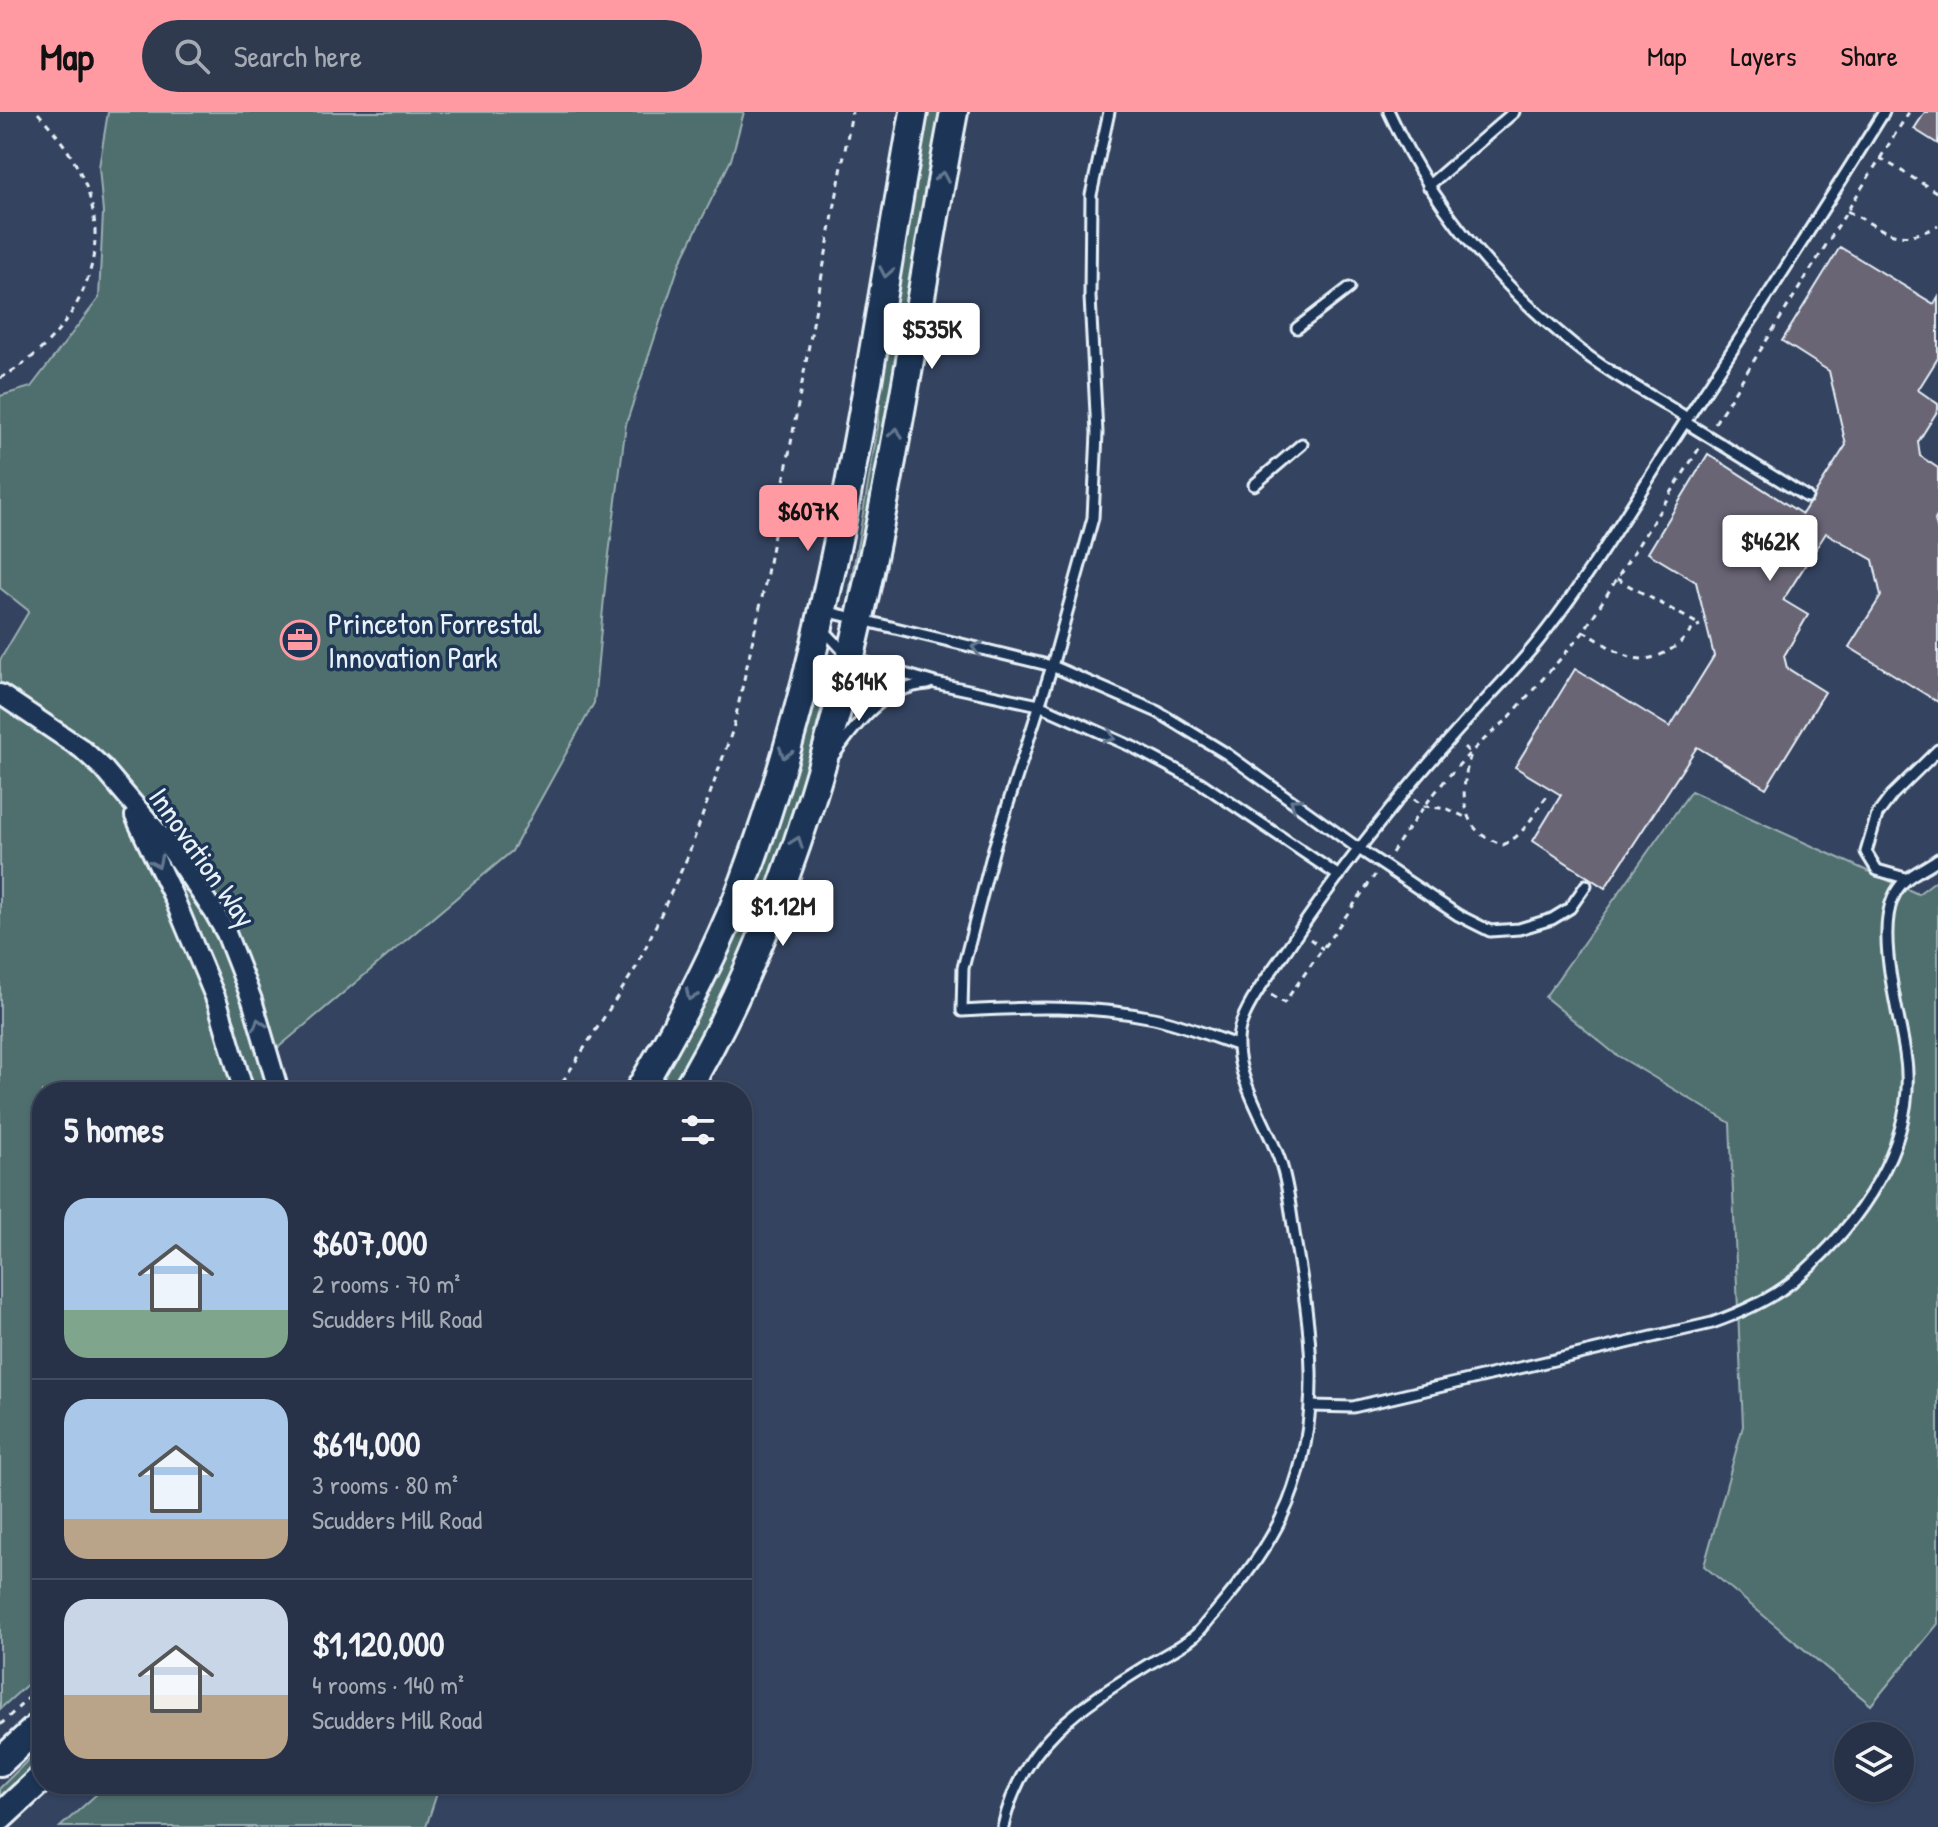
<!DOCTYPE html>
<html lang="en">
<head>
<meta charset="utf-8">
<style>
  :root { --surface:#273248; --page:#2f3a4f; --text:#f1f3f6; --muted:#a4aab4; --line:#434d60; --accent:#ff9aa2 }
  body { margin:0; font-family:"Patrick Hand",sans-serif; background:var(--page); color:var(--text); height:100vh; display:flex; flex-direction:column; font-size:30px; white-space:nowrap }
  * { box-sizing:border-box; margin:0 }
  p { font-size:26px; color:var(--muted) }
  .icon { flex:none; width:44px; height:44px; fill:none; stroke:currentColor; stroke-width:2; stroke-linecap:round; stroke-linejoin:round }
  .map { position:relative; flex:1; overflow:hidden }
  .drawer { position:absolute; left:32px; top:970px; width:720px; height:712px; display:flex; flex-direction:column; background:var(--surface); border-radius:32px; box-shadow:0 2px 6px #0004,0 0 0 2px var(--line) }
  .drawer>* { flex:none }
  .buttons { position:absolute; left:1834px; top:1610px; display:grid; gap:16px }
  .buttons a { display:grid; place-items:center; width:80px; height:80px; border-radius:50%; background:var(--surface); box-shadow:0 2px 6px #0004,0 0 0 2px var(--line); font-size:40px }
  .price { position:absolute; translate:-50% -68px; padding:0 18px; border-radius:8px; background:#fff; color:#222; font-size:26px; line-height:52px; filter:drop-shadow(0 2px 4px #0008) }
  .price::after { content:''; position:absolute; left:50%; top:48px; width:24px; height:18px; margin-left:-12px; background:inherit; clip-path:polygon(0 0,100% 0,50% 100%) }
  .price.current { background:var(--accent); color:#111 }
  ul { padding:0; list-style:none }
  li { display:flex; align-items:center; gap:24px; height:200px; padding:0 32px }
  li+li { border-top:2px solid var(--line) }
  li span { display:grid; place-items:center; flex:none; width:224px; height:160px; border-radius:24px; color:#555 }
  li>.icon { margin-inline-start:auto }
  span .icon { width:96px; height:96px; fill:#fffc; stroke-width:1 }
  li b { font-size:34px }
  h2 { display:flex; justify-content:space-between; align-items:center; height:96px; padding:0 32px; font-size:34px }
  header { display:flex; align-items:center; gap:48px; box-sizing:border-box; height:112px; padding:0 40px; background:var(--accent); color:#111 }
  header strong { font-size:38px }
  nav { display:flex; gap:44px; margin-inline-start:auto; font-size:28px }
  .search { width:560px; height:72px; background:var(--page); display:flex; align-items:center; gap:20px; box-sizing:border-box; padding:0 28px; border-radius:44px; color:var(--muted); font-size:30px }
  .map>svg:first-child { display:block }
</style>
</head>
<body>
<header>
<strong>Map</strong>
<div class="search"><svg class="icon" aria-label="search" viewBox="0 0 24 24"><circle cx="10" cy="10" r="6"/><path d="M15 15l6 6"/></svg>Search here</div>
<nav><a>Map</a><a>Layers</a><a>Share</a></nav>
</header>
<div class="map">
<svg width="1938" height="1715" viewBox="0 0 1938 1715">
  <rect width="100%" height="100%" fill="#344360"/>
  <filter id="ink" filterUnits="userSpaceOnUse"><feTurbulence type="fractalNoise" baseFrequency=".0125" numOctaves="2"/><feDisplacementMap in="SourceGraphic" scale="16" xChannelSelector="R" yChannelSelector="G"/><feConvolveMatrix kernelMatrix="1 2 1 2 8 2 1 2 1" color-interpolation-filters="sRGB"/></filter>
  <g filter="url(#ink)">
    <!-- green -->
    <g fill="#4f6e6e" stroke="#9cb0b3" stroke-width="2">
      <path d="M 108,0 L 744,0 L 731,48 L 679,153 L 626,312 L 606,465 L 594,591 L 512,739 L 261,950 L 269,980 L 255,980 L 249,961 L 225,980 L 42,980 L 42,1559 L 0,1597 L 0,548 L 29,499 L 0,476 L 0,284 L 31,275 L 99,186 L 103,101 L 99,55 Z"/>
      <path d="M 925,0 L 944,0 L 855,483 L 849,482 L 878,314 L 885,227 Z"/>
      <path d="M 824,557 L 831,558 L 784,744 L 738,856 L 673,980 L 653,980 L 740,811 L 782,697 Z"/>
      <path d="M 1691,679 L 1918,782 L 1938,767 L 1938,1512 L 1871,1593 L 1704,1454 L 1743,1314 L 1730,1011 L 1615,942 L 1545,885 Z"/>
      <path d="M 42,1634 L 42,1653 L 0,1691 L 0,1676 Z"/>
      <path d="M 108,1672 L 440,1672 L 426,1715 L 60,1715 Z"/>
    </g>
    <!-- building -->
    <g fill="#696575" stroke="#e8f1f8" stroke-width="2">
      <path d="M 1925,0 L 1938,0 L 1938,32 L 1914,17 Z"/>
      <path d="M 1840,135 L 1934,192 L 1938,185 L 1938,246 L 1918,278 L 1938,292 L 1938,298 L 1918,330 L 1920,344 L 1938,356 L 1938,403 L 1935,408 L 1938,420 L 1938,590 L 1849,535 L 1881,484 L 1873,448 L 1826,421 L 1783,488 L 1808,503 L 1784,544 L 1787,556 L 1825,580 L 1766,676 L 1697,635 L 1605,776 L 1533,729 L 1561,683 L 1515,655 L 1575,557 L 1670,615 L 1714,544 L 1696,470 L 1648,441 L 1708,342 L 1802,402 L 1846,333 L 1829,259 L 1782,229 Z"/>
    </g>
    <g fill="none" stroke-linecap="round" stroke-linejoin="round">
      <defs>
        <g id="service">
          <path d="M 1109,0 L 1091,83 L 1090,185 L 1097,321 L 1093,406 L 1052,554 L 994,736 L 963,856 L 962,899 C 1026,895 1091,893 1154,906 C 1182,912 1210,924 1237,933"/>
          <path d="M 1389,0 C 1431,92 1496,170 1574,233 C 1608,261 1650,282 1687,306"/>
          <path d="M 1428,74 L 1514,0"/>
          <path d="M 1297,216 L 1349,176"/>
          <path d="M 1685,310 L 1807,385"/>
          <path d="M 1254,373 L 1302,332"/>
          <path d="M 825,499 L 1052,554 L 1158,600 L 1227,642 L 1359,737 L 1458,803 L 1490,819 L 1519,817 L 1552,807 L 1570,796 L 1586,773"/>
          <path d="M 823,517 L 850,546 L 935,571 L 1039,593 L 1133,635 L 1201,671 L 1339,764"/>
          <path d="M 835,642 C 859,608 884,575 928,572"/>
          <path d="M 1905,766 L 1877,758 L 1866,740 L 1877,703 L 1892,683 L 1938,638"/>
          <path d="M 1311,1294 L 1353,1295 L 1712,1211 C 1740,1201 1768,1189 1792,1170 C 1857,1116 1920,1030 1905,941 C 1899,901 1876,824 1893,786 C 1902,764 1920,760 1938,747"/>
          <path d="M 1003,1715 C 1021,1631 1081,1594 1149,1552 C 1164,1543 1180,1536 1193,1525 C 1201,1519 1207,1509 1214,1502 C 1243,1468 1271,1432 1288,1391 C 1324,1301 1311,1218 1295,1127 C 1291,1103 1289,1078 1282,1055 C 1270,1012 1224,955 1242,909 C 1252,883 1276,854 1291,831 C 1339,759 1393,692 1450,627 C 1481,591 1517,558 1546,519 C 1599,451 1641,376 1689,304 C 1755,204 1820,103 1884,0"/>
        </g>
        <g id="minor">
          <path d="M 0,582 L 82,637 L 103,656 L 165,729 L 214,800 L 226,821 L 252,888 L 279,980"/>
          <path d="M 135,704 L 173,784 L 218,892 L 244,980"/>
        </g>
        <g id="secondary">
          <path d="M 638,980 C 678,913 716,842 744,769 C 834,527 869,253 914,0"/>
          <path d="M 685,980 C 856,692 892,324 954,0"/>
          <path d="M 0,1650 L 42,1611"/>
          <path d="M 0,1705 L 42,1666"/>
        </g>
      </defs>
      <!-- service casing -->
      <use href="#service" stroke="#e8f1f8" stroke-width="15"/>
      <!-- minor casing -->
      <use href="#minor" stroke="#e8f1f8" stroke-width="24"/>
      <!-- secondary casing -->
      <use href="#secondary" stroke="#e8f1f8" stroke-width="32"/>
      <!-- path -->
      <g stroke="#e8f1f8" stroke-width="3" stroke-dasharray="6 6" stroke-linecap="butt">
        <path d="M 1880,46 L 1938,81"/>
        <path d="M 1847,99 C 1884,117 1895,135 1938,114"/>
        <path d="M 0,266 C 53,239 97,181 95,119 C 94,73 67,32 37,0"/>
        <path d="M 1715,311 L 1909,0"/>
        <path d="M 1617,467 L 1700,513"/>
        <path d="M 1583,519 C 1619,539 1636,562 1676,534 C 1686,528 1689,517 1700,513"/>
        <path d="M 1464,635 L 1471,642 C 1463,666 1458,703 1480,721 C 1486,727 1495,729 1503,733 C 1527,721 1532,703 1547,684"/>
        <path d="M 1414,687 L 1423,694 L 1448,697 L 1469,707"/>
        <path d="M 1392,741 C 1421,695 1462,643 1506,609 L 1582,522 L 1700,335"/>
        <path d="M 1310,827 L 1323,837"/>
        <path d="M 1271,883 L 1284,891 L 1375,763"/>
        <path d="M 556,980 L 637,854 L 688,744 L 733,617 L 765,472 L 852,0"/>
        <path d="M 0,1613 L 42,1573"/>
      </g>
      <!-- service -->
      <use href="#service" stroke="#1d3557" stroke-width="9"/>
      <!-- minor -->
      <use href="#minor" stroke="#1d3557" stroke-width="18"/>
      <!-- secondary -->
      <use href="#secondary" stroke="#1d3557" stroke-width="26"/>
    </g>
    <!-- one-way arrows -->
    <defs><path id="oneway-chevron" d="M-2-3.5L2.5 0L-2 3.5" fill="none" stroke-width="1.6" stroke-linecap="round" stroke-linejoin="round" transform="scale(2)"/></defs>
    <g stroke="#64778f">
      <use href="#oneway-chevron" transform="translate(942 65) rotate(-80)"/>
      <use href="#oneway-chevron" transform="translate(886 160) rotate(100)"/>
      <use href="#oneway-chevron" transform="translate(896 321) rotate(-80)"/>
      <use href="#oneway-chevron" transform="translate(977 536) rotate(-166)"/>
      <use href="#oneway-chevron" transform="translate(1110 625) rotate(24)"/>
      <use href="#oneway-chevron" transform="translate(785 641) rotate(108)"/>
      <use href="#oneway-chevron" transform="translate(1295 691) rotate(-144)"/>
      <use href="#oneway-chevron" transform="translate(797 730) rotate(-70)"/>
      <use href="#oneway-chevron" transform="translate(157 750) rotate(65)"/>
      <use href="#oneway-chevron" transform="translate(691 883) rotate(116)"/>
      <use href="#oneway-chevron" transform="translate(259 912) rotate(-106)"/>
    </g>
  </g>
  <!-- icons -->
  <defs>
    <symbol id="office-ring" viewBox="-11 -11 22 22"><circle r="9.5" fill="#1d3557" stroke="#ff9aa2" stroke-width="1.5"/><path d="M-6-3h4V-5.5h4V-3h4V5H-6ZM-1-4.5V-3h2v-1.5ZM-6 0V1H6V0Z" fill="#ff9aa2"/></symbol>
  </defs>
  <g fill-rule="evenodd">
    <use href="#office-ring" x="278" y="506" width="44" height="44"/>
  </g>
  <g text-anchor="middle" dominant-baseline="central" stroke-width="7" stroke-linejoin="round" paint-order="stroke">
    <!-- poi labels -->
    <g font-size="30" fill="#e8f1f8" stroke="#1d3557" text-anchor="start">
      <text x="328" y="511">Princeton Forrestal<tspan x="328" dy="34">Innovation Park</tspan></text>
    </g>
    <!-- street labels -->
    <g font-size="30" fill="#e8f1f8" stroke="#1d3557">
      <text transform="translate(203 745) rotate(55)">Innovation Way</text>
    </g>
  </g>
</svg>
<div class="buttons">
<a><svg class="icon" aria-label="layers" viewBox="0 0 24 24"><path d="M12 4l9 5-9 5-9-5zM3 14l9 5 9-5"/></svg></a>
</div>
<b class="price" style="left:932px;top:259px">$535K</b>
<b class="price current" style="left:808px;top:441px">$607K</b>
<b class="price" style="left:1770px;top:471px">$462K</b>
<b class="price" style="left:859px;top:611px">$614K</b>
<b class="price" style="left:783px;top:836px">$1.12M</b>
<section class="drawer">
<h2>5 homes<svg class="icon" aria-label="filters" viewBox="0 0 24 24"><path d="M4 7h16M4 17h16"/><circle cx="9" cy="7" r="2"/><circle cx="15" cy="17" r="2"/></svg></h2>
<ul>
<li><span style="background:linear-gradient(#a9c7e8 70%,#7fa58c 0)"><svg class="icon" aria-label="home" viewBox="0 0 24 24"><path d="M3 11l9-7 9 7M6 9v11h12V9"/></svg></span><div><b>$607,000</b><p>2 rooms · 70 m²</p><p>Scudders Mill Road</p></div></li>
<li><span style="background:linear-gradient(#a9c7e8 75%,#b9a48a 0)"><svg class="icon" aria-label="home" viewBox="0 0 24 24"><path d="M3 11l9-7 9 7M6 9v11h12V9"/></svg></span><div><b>$614,000</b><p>3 rooms · 80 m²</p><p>Scudders Mill Road</p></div></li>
<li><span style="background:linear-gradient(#c9d6e8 60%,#b9a48a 0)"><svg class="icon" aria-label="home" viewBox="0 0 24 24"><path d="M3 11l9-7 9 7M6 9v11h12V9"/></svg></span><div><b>$1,120,000</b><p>4 rooms · 140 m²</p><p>Scudders Mill Road</p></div></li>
</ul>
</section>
</div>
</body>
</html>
